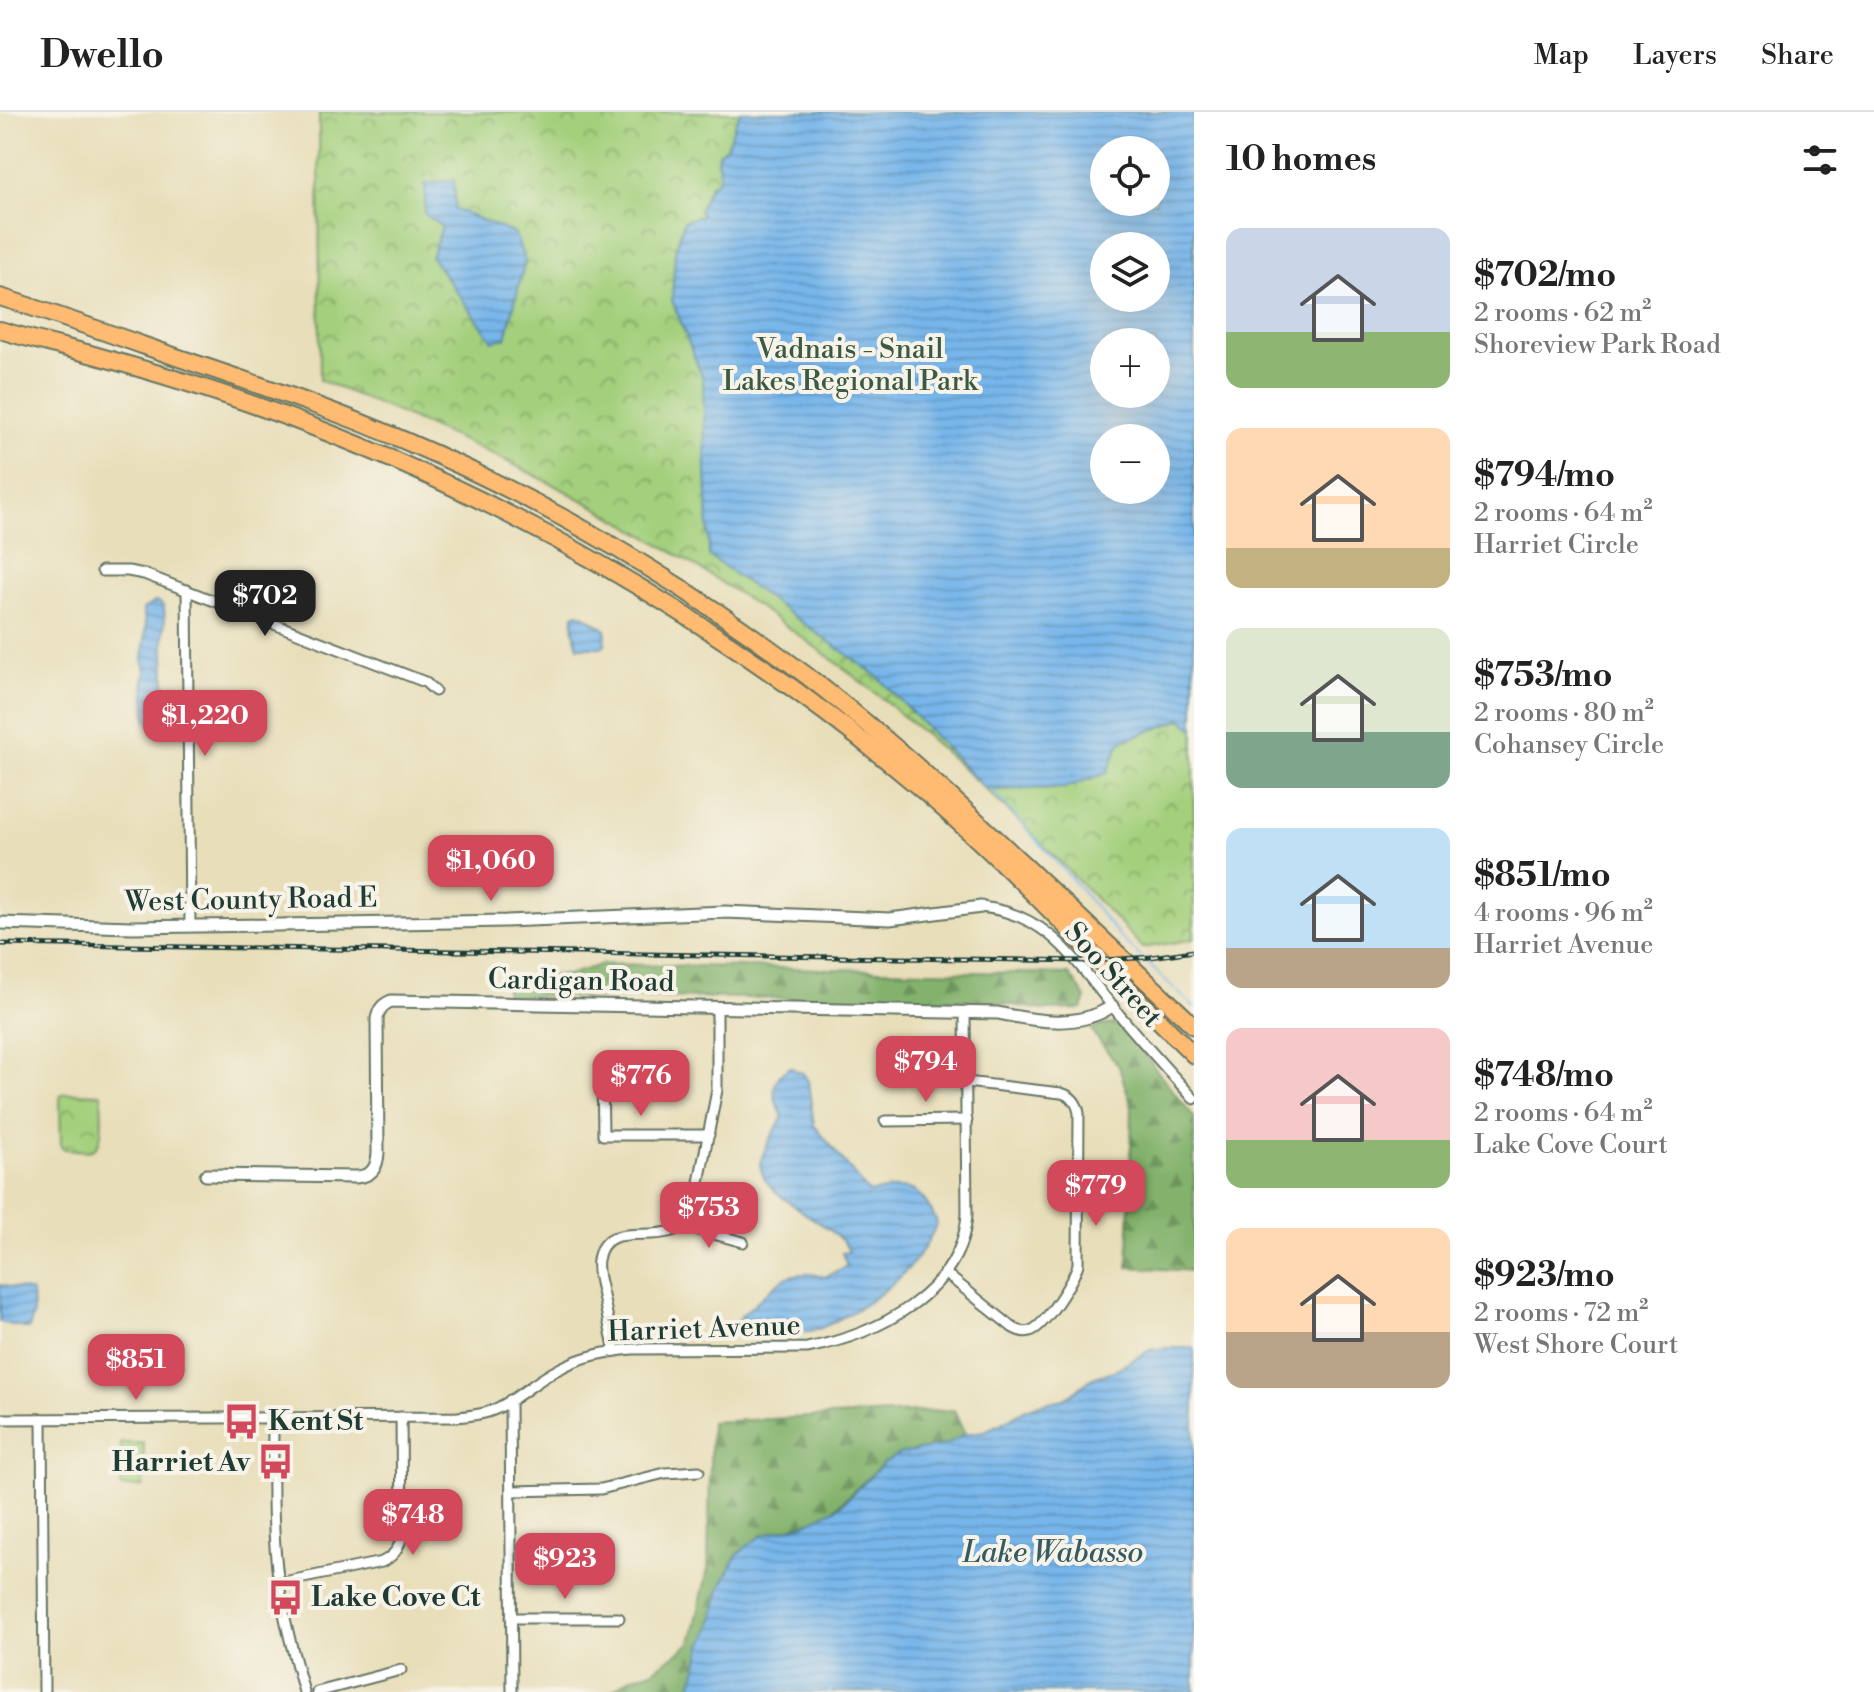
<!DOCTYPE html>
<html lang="en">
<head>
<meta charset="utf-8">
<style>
  :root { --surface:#fff; --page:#f6f6f6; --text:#222; --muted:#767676; --line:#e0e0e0; --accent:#d1495b }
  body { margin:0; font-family:"Libre Bodoni",serif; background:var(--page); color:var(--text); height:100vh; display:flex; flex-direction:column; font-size:30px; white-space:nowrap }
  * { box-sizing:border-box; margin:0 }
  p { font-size:26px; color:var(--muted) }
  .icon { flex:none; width:44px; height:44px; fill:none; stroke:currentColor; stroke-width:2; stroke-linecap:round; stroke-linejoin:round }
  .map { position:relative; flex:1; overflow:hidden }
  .drawer { display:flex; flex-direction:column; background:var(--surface); width:680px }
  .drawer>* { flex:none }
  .controls { position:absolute; left:1090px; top:24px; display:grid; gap:16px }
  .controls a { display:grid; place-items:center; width:80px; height:80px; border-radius:50%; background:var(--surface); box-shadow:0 8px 32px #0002; font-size:40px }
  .price { position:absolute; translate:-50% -68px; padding:0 18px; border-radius:16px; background:var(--accent); color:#fff; font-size:26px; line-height:52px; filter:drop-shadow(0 2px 4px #0008) }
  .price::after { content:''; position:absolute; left:50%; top:48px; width:24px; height:18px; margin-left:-12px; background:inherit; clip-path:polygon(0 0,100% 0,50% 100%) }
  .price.selected { background:#222; color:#fff }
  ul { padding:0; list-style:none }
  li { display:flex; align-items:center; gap:24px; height:200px; padding:0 32px }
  li span { display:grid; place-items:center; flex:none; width:224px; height:160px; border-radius:16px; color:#555 }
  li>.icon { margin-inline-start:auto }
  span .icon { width:96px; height:96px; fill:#fffc; stroke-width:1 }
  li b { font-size:34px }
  h2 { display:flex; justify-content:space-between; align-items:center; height:96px; padding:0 32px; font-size:34px }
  header { display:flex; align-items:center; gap:48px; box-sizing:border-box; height:112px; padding:0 40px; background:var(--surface); border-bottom:2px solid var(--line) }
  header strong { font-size:38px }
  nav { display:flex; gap:44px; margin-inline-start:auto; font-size:28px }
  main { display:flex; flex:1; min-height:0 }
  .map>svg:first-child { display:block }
</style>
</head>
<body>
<header>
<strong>Dwello</strong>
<nav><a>Map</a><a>Layers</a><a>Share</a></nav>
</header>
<main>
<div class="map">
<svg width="1194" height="1580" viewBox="0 0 1194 1580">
  <defs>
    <pattern id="forest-firs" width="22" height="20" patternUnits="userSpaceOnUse" patternTransform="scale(2)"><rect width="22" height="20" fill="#83b26c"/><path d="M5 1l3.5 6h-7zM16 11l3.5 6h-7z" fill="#6b925a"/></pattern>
    <pattern id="park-crowns" width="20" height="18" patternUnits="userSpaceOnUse" patternTransform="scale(2)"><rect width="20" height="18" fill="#a4d07d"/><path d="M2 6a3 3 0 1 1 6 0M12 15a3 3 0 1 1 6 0" fill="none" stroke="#85aa67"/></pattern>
    <pattern id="water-rules" width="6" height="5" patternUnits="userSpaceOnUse" patternTransform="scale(2)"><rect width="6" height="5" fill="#77b6eb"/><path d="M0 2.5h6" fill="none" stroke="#6195bf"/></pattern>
  </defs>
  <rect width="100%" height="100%" fill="#f7f3e8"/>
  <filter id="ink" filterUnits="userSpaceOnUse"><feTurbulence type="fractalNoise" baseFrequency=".0125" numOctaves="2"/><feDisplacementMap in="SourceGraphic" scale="16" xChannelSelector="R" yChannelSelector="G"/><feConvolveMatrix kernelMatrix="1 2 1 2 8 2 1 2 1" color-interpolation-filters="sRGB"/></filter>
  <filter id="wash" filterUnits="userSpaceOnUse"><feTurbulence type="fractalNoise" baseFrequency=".006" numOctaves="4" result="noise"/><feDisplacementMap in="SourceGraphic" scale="32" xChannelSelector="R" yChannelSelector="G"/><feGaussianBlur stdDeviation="1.8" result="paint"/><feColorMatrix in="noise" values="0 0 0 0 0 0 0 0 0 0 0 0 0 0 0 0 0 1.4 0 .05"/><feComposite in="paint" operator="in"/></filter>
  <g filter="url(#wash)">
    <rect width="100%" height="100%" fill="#e8deb9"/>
    <!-- forest -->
    <g fill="url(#forest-firs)" stroke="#517850" stroke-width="2">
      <path d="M 603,852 L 1069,862 L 1086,886 L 1082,897 L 1044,898 L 982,888 L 507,884 L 504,866 L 568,863 Z"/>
      <path d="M 1120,912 L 1194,1005 L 1194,1159 L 1128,1155 L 1132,995 L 1119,955 L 1091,918 L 1104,913 Z"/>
      <path d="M 954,1298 L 965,1322 L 948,1332 L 884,1351 L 831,1400 L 805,1412 L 763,1423 L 738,1442 L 720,1476 L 711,1515 L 702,1533 L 699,1549 L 690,1580 L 609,1580 L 630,1566 L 652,1559 L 691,1531 L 708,1457 L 711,1310 Z"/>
    </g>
    <!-- park -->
    <g fill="url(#park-crowns)" stroke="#628658" stroke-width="2" fill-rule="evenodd">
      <path d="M 319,0 L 1194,0 L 1194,827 L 1143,836 C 1067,756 993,680 909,609 C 789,507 640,413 498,345 C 440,317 380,293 320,268 ZM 1104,38 L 1156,38 L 1156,90 L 1104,90 ZM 1104,134 L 1156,134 L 1156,186 L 1104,186 ZM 1104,230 L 1156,230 L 1156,282 L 1104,282 ZM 1104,326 L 1156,326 L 1156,378 L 1104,378 Z"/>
      <path d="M 69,981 L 101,982 C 101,994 106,1033 92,1038 C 85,1040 72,1037 65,1037 L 61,1035 L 60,986 L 62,982 Z"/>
    </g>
    <!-- pitch -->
    <path fill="#a4d07d" stroke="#628658" stroke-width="2" d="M 121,1331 L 144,1331 L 143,1375 L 121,1375 Z"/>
    <!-- water -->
    <g fill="url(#water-rules)" stroke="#4b7a90" stroke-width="2" fill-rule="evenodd">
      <path d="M 740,0 L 1194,0 L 1194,617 L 1182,607 L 1120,630 L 1107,661 L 1064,676 L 986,678 L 877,564 L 709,444 L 703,267 L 672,188 L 675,139 L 684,109 L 702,103 L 699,98 L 711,72 L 718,69 L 720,61 L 717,47 L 719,40 L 726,35 ZM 1104,38 L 1156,38 L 1156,90 L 1104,90 ZM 1104,134 L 1156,134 L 1156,186 L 1104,186 ZM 1156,230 L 1156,282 L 1104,282 L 1104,230 ZM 1156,326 L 1156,378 L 1104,378 L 1104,326 Z"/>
      <path d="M 454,68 L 455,97 L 515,122 L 525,149 L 506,226 L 493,229 L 431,145 L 442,115 L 425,102 L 425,72 Z"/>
      <path d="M 157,489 C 162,493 163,491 164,498 C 166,507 164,516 164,524 C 163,554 168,585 163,615 L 159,617 L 153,617 L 146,608 L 144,568 L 146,559 L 143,548 L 146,515 L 143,497 Z"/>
      <path d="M 578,501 L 585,504 L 606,518 L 605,532 L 601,535 L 578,535 C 574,524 572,514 574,503 Z"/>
      <path d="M 791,955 L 796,959 L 803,961 L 808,969 L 814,1013 L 869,1081 C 908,1074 917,1069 937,1110 C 921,1153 883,1184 843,1205 C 833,1210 821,1218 809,1219 C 787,1222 763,1221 741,1221 L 734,1211 C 743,1202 753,1193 762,1185 C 783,1165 795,1156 825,1165 L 847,1154 L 842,1141 L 849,1140 C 842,1112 754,1086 761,1049 C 763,1038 777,1016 783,1004 C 772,986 769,966 791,955 Z"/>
      <path d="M 0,1173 L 32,1180 L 33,1203 L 29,1217 L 0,1210 Z"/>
      <path d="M 1170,1236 L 1194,1236 L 1194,1580 L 689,1580 L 699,1549 L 702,1533 L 711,1515 L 720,1476 L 738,1442 L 748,1433 L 763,1423 L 805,1412 L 839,1395 L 884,1351 L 899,1342 L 948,1332 L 965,1322 L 984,1319 L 1004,1310 L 1024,1298 L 1040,1292 L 1064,1287 L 1093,1266 L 1113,1259 L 1150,1238 Z"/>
    </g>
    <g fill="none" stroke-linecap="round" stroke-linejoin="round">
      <!-- stream -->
      <path stroke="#77b6eb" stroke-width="2" d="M 995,679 L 995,682 L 1072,767 L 1121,826 L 1194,895"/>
    </g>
  </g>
  <g filter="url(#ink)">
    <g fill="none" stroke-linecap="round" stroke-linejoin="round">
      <defs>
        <g id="minor">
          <path d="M 102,459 L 128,459 L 144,462 L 425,570 L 435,579"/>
          <path d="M 187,478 L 190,814"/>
          <path d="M 981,795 C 1048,802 1074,847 1113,895 C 1139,927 1167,957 1194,987"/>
          <path d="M 602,960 L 603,1023 L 709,1023"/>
          <path d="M 885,1009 L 967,1008"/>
          <path d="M 684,1114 L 743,1130"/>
          <path d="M 945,1161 L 1012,1215 C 1018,1219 1023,1221 1030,1219 C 1045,1215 1074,1167 1078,1152 L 1079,1001 C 1077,990 1072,984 1061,981 L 966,970"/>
          <path d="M 615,1239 C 611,1221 607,1203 603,1184 C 601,1173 596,1160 598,1148 C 605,1099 672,1144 693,1101 L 717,978 L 717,896"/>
          <path d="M 510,1288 L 512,1580"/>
          <path d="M 273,1306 C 273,1361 271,1417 279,1472 C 284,1509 294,1544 304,1580"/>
          <path d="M 0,1307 L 457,1305 C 467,1304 478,1303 488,1300 C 514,1291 534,1269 559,1257 C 582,1244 606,1240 632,1237 L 807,1236 C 876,1223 962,1181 967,1102 L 965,901"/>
          <path d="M 42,1307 L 44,1580"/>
          <path d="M 511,1379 L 601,1377 L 665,1361 L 699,1359"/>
          <path d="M 279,1471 L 382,1450 C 394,1444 400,1436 402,1422 L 401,1305"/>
          <path d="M 511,1506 L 619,1506"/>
          <path d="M 317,1580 L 401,1558"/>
        </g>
        <g id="tertiary">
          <path d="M 0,811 L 132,815 L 343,812 L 506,809 L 725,800 L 890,807 L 981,795"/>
          <path d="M 206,1063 L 356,1065 C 372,1064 377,1056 378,1041 L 377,907 C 379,897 382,893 391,889 L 998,901 C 1034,909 1080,917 1112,894"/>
        </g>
        <g id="motorway">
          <path d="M 0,185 C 61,204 122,226 182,247 C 259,273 335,298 410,331 C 545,389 673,465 791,552 C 874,613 948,682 1023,752 C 1080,806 1137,860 1194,914"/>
          <path d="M 0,218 C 30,227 60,234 90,242 C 147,258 204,275 260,295 C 498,380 719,508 913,670 C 1013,754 1100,852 1194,943"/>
        </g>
      </defs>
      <!-- minor casing -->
      <use href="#minor" stroke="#657563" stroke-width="13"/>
      <!-- tertiary casing -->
      <use href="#tertiary" stroke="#657563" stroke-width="15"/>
      <!-- motorway casing -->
      <use href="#motorway" stroke="#657563" stroke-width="20"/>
      <!-- minor -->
      <use href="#minor" stroke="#fff" stroke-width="9"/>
      <!-- tertiary -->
      <use href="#tertiary" stroke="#fff" stroke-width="11"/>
      <!-- motorway -->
      <use href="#motorway" stroke="#febb71" stroke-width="16"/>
      <defs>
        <path id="rail" d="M 0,832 L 1090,849 L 1151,845 L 1194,839"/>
      </defs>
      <!-- rail casing -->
      <use href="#rail" stroke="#1f3d34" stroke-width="5"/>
      <!-- rail -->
      <use href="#rail" stroke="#f7f3e8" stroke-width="2" stroke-dasharray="6" stroke-linecap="butt"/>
    </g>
  </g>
  <!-- icons -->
  <defs>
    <symbol id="bus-bare" viewBox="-9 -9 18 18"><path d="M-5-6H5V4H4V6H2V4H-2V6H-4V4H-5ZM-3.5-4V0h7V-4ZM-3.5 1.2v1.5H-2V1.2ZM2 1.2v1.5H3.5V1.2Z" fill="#d1495b" stroke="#f7f3e8" stroke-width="2.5" paint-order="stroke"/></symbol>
  </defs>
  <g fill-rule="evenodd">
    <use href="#bus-bare" x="216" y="1284" width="51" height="51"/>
    <use href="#bus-bare" x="250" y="1324" width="51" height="51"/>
    <use href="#bus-bare" x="260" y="1460" width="51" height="51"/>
  </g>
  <g text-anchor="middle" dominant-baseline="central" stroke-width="8" stroke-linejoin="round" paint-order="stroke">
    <!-- park labels -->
    <g font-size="28" fill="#3a5a43" stroke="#f7f3e8">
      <text x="850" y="237">Vadnais - Snail<tspan x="850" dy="32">Lakes Regional Park</tspan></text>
    </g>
    <!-- street labels -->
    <g font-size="28" fill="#1f3d34" stroke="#f7f3e8">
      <text transform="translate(251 788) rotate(-1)">West County Road E</text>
      <text transform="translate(1113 863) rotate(48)">Soo Street</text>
      <text transform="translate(581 869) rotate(1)">Cardigan Road</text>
      <text transform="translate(704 1217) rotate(-2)">Harriet Avenue</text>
    </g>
    <!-- poi labels -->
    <g font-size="28" font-weight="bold" fill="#1f3d34" stroke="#f7f3e8" text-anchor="start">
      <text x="268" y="1309">Kent St</text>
      <text x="250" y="1350" text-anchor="end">Harriet Av</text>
      <text x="311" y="1485">Lake Cove Ct</text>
    </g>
    <!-- water labels -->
    <g font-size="30" font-style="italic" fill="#355b62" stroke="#f7f3e8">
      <text x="1053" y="1441">Lake Wabasso</text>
    </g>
  </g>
</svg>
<div class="controls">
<a><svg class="icon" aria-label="locate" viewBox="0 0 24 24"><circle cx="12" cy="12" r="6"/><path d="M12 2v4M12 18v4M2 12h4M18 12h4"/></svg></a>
<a><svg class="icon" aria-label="layers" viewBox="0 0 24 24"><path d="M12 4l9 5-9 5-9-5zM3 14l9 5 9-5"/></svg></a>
<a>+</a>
<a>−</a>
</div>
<b class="price selected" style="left:265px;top:526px">$702</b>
<b class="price" style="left:205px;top:646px">$1,220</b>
<b class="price" style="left:491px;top:791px">$1,060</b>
<b class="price" style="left:926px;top:992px">$794</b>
<b class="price" style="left:641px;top:1006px">$776</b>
<b class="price" style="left:1096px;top:1116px">$779</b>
<b class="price" style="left:709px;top:1138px">$753</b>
<b class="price" style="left:136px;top:1290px">$851</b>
<b class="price" style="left:413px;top:1445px">$748</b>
<b class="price" style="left:565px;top:1489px">$923</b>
</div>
<section class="drawer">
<h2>10 homes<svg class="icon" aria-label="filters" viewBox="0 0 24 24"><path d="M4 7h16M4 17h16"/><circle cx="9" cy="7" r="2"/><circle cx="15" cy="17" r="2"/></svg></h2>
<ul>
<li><span style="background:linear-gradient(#c9d6e8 65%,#8fb573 0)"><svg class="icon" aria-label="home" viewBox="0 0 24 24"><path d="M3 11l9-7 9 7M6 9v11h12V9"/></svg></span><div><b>$702/mo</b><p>2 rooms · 62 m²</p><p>Shoreview Park Road</p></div></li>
<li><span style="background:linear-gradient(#ffd9b3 75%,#c2b280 0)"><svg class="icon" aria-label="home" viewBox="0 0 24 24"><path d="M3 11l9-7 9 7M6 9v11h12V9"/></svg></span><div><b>$794/mo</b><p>2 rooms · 64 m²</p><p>Harriet Circle</p></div></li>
<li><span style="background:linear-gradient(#dfe7d0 65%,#7fa58c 0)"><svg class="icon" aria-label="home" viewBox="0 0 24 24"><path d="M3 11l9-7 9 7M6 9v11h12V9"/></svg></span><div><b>$753/mo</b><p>2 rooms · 80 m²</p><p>Cohansey Circle</p></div></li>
<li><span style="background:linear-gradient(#bfe0f5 75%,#b9a48a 0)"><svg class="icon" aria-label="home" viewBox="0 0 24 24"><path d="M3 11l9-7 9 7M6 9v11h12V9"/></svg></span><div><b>$851/mo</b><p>4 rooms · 96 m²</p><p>Harriet Avenue</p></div></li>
<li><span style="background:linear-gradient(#f6c9c9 70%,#8fb573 0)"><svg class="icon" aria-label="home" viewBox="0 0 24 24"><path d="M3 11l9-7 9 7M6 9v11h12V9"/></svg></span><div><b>$748/mo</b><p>2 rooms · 64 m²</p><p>Lake Cove Court</p></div></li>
<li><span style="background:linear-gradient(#ffd9b3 65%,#b9a48a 0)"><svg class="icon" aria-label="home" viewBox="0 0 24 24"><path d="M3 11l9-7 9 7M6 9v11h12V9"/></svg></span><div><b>$923/mo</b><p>2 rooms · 72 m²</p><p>West Shore Court</p></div></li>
</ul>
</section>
</main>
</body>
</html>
